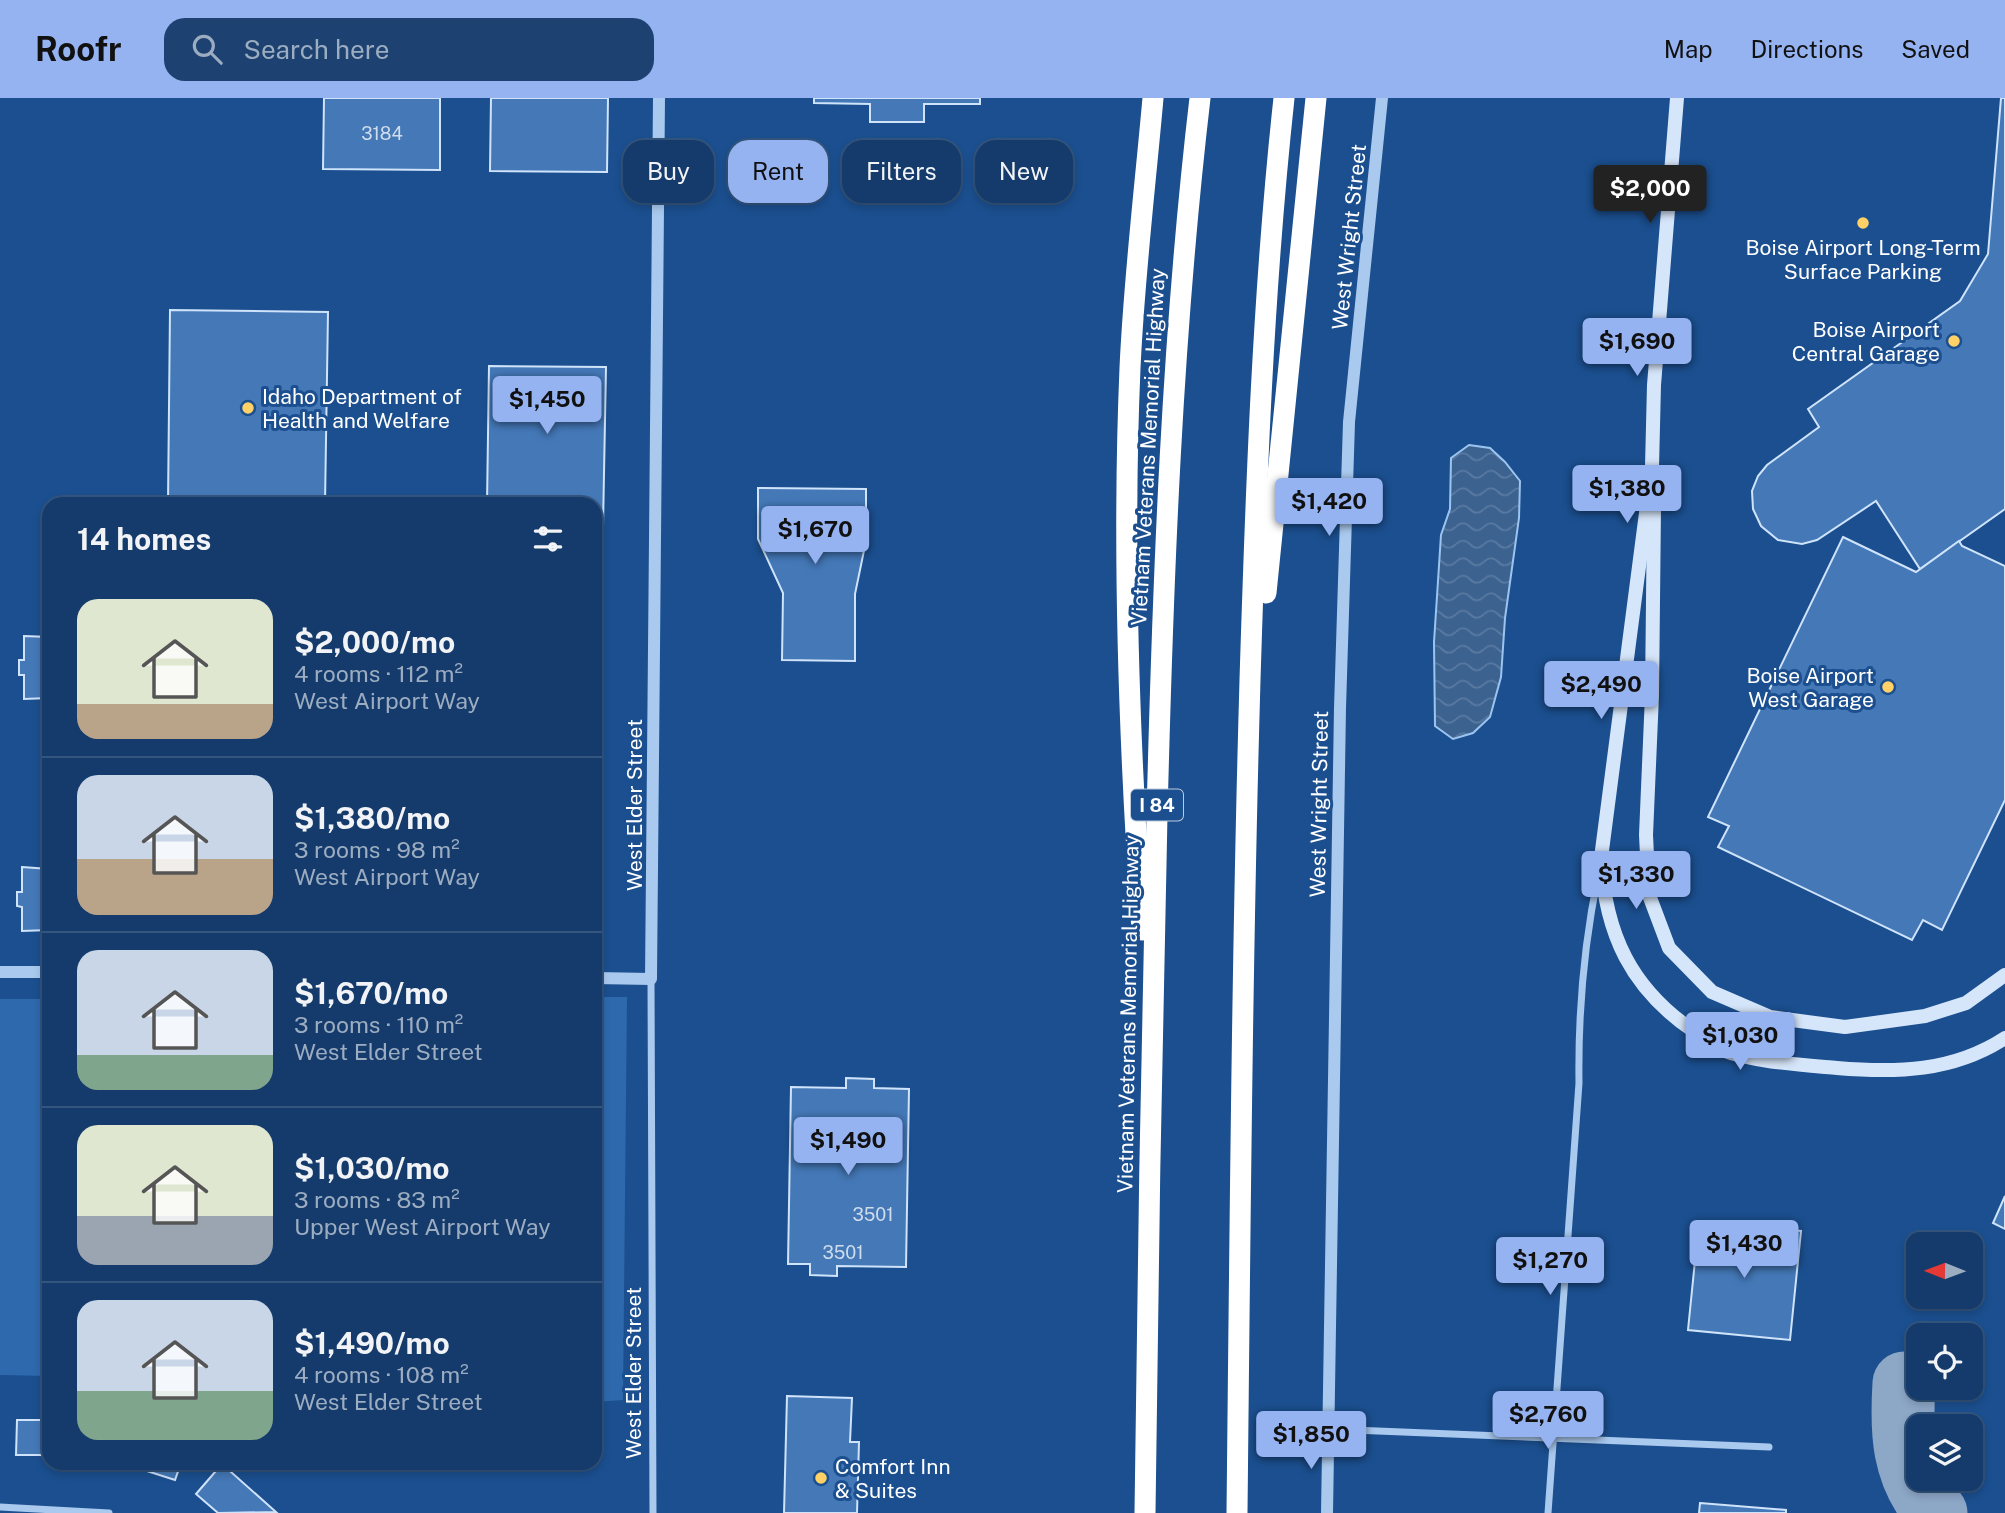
<!DOCTYPE html>
<html lang="en">
<head>
<meta charset="utf-8">
<style>
  :root { --surface:#143b6b; --page:#1d4271; --text:#f1f3f6; --muted:#9dadc1; --line:#33557e; --accent:#95b2f1 }
  body { margin:0; font-family:"Public Sans",sans-serif; background:var(--page); color:var(--text); height:100vh; display:flex; flex-direction:column; font-size:26px; white-space:nowrap }
  * { box-sizing:border-box; margin:0 }
  p { font-size:23px; color:var(--muted) }
  .icon { flex:none; width:38px; height:38px; fill:none; stroke:currentColor; stroke-width:2; stroke-linecap:round; stroke-linejoin:round }
  .map { position:relative; flex:1; overflow:hidden }
  .side { position:absolute; left:42px; top:399px; width:560px; height:973px; display:flex; flex-direction:column; background:var(--surface); border-radius:21px; box-shadow:0 4px 10px #0003,0 0 0 2px var(--line) }
  .side>* { flex:none }
  .hud { position:absolute; left:623px; top:42px; width:665px; height:63px; display:flex; gap:14px }
  .needle { width:46px; rotate:271deg }
  .fabs { position:absolute; left:1906px; top:1134px; display:grid; gap:14px }
  .fabs a { display:grid; place-items:center; width:77px; height:77px; border-radius:14px; background:var(--surface); box-shadow:0 4px 10px #0003,0 0 0 2px var(--line); font-size:35px }
  .price { position:absolute; translate:-50% -60px; padding:0 16px; border-radius:7px; background:var(--accent); color:#111; font-size:23px; line-height:46px; filter:drop-shadow(0 2px 4px #0008) }
  .price::after { content:''; position:absolute; left:50%; top:42px; width:21px; height:16px; margin-left:-10px; background:inherit; clip-path:polygon(0 0,100% 0,50% 100%) }
  .price.selected { background:#222; color:#fff }
  ul { padding:0; list-style:none }
  li { display:flex; align-items:center; gap:21px; height:175px; padding:0 35px }
  li+li { border-top:2px solid var(--line) }
  li span { display:grid; place-items:center; flex:none; width:196px; height:140px; border-radius:21px; color:#555 }
  li>.icon { margin-inline-start:auto }
  span .icon { width:84px; height:84px; fill:#fffc; stroke-width:1 }
  li b { font-size:30px }
  h2 { display:flex; justify-content:space-between; align-items:center; height:84px; padding:0 35px; font-size:30px }
  .tag { padding:0 24px; border-radius:21px; background:var(--surface); box-shadow:0 4px 10px #0003,0 0 0 2px var(--line); font-size:24px; line-height:63px }
  .tag.selected { background:var(--accent); color:#111 }
  header { display:flex; align-items:center; gap:42px; box-sizing:border-box; height:98px; padding:0 35px; background:var(--accent); color:#111 }
  header strong { font-size:33px }
  nav { display:flex; gap:38px; margin-inline-start:auto; font-size:24px }
  .search { width:490px; height:63px; background:var(--page); display:flex; align-items:center; gap:18px; box-sizing:border-box; padding:0 24px; border-radius:21px; color:var(--muted); font-size:26px }
  .map>svg:first-child { display:block }
</style>
</head>
<body>
<header>
<strong>Roofr</strong>
<div class="search"><svg class="icon" aria-label="search" viewBox="0 0 24 24"><circle cx="10" cy="10" r="6"/><path d="M15 15l6 6"/></svg>Search here</div>
<nav><a>Map</a><a>Directions</a><a>Saved</a></nav>
</header>
<div class="map">
<svg width="2005" height="1415" viewBox="0 0 2005 1415">
  <defs>
    <pattern id="water-waves" width="16" height="10" patternUnits="userSpaceOnUse" patternTransform="scale(1.75)"><rect width="16" height="10" fill="#3c6290"/><path d="M0 5q4-4 8 0t8 0" fill="none" stroke="#597aa1"/></pattern>
  </defs>
  <rect width="100%" height="100%" fill="#1b4f8f"/>
  <!-- park -->
  <g fill="#2e69ad">
    <path d="M 595,899 L 627,899 L 623,1302 L 595,1304 Z"/>
    <path d="M 0,901 L 49,901 L 49,1278 L 0,1277 Z"/>
  </g>
  <!-- water -->
  <path fill="url(#water-waves)" stroke="#9cc4f0" stroke-width="2" d="M 1469,347 L 1490,350 L 1505,364 L 1520,383 L 1519,420 L 1505,520 L 1501,579 L 1490,619 L 1473,635 L 1453,641 L 1435,628 L 1434,544 L 1441,437 L 1450,411 L 1451,360 Z"/>
  <g fill="none" stroke-linecap="round" stroke-linejoin="round">
    <!-- taxiway -->
    <path stroke="#8da7c7" stroke-width="63" d="M 1904,1285 C 1901,1334 1902,1376 1936,1415"/>
  </g>
  <!-- building -->
  <g fill="#4478b7" stroke="#cfe3fa" stroke-width="2">
    <path d="M 324,0 L 440,0 L 440,72 L 323,71 Z"/>
    <path d="M 491,0 L 608,0 L 607,74 L 490,73 Z"/>
    <path d="M 814,0 L 980,0 L 980,6 L 924,6 L 924,24 L 870,24 L 870,6 L 814,5 Z"/>
    <path d="M 2001,0 L 2005,0 L 2005,411 L 1920,471 L 1876,403 L 1817,442 L 1802,446 L 1778,442 L 1761,428 L 1753,411 L 1752,393 L 1758,378 L 1767,367 L 1819,329 L 1808,311 L 1960,203 L 1988,156 Z"/>
    <path d="M 170,212 L 328,214 L 325,406 L 168,406 Z"/>
    <path d="M 489,268 L 606,269 L 603,429 L 595,429 L 595,406 L 487,406 Z"/>
    <path d="M 758,390 L 866,391 L 866,443 L 855,496 L 855,563 L 782,562 L 783,495 L 758,441 Z"/>
    <path d="M 1843,439 L 1916,474 L 1959,443 L 1962,448 L 2005,468 L 2005,702 L 1942,832 L 1923,822 L 1912,842 L 1718,749 L 1729,728 L 1708,719 Z"/>
    <path d="M 24,538 L 49,539 L 49,600 L 24,601 L 24,577 L 19,577 L 19,562 L 24,562 Z"/>
    <rect x="595" y="568" width="8" height="44"/>
    <path d="M 22,769 L 49,771 L 49,832 L 22,833 L 22,809 L 17,808 L 17,794 L 22,794 Z"/>
    <path d="M 846,980 L 874,981 L 874,990 L 909,991 L 906,1169 L 837,1168 L 837,1178 L 810,1177 L 810,1166 L 788,1166 L 791,989 L 846,990 Z"/>
    <path d="M 2005,1098 L 2005,1131 L 1993,1125 Z"/>
    <path d="M 1699,1123 L 1801,1133 L 1790,1242 L 1688,1232 Z"/>
    <path d="M 787,1298 L 852,1300 L 850,1344 L 859,1344 L 857,1415 L 784,1415 Z"/>
    <path d="M 17,1322 L 49,1322 L 49,1357 L 16,1357 Z"/>
    <path d="M 122,1365 L 181,1365 L 175,1382 Z"/>
    <path d="M 222,1366 L 276,1414 L 218,1415 L 196,1396 Z"/>
    <path d="M 1700,1405 L 1786,1412 L 1786,1415 L 1699,1415 Z"/>
  </g>
  <g fill="none" stroke-linecap="round" stroke-linejoin="round">
    <!-- minor -->
    <g stroke="#a9c9ee" stroke-width="7">
      <path d="M 651,881 L 653,1415"/>
      <path d="M 1328,1331 L 1769,1349"/>
      <path d="M 0,1409 L 109,1415"/>
      <path d="M 1548,1415 L 1579,985 C 1578,915 1584,846 1598,778"/>
    </g>
    <!-- tertiary -->
    <g stroke="#a9c9ee" stroke-width="12">
      <path d="M 0,874 L 49,874"/>
      <path d="M 595,880 L 651,881 L 659,0"/>
      <path d="M 1327,1415 L 1340,610 L 1349,324 L 1382,0"/>
    </g>
    <!-- secondary -->
    <g stroke="#d6e6fa" stroke-width="14">
      <path d="M 1677,0 L 1654,287 L 1652,369 L 1601,760 C 1605,836 1631,891 1695,934 C 1704,940 1713,948 1722,952 C 1753,964 1803,967 1837,970 C 1896,975 1953,974 2005,940"/>
      <path d="M 1654,409 L 1652,597 L 1646,737 L 1649,797 L 1669,850 L 1712,894 L 1770,919 L 1845,929 L 1925,918 L 1966,905 L 2005,877"/>
    </g>
    <!-- motorway -->
    <g stroke="#fff" stroke-width="21">
      <path d="M 1266,495 L 1316,0"/>
      <path d="M 1142,832 C 1129,645 1122,457 1130,270 C 1134,180 1145,90 1153,0"/>
      <path d="M 1145,1415 C 1148,1182 1151,950 1157,717 C 1163,478 1172,238 1200,0"/>
      <path d="M 1237,1415 C 1240,1137 1242,860 1250,582 C 1256,388 1263,193 1284,0"/>
    </g>
  </g>
  <!-- markers -->
  <g fill="#ffd166" stroke="#1b4f8f" stroke-width="2.5">
    <circle cx="1863" cy="125" r="7"/>
    <circle cx="1954" cy="243" r="7"/>
    <circle cx="248" cy="310" r="7"/>
    <circle cx="1888" cy="589" r="7"/>
    <circle cx="821" cy="1380" r="7"/>
  </g>
  <g text-anchor="middle" dominant-baseline="central" stroke-width="6" stroke-linejoin="round" paint-order="stroke">
    <!-- number labels -->
    <g font-size="18" fill="#d0dded">
      <text x="382" y="35">3184</text>
      <text x="873" y="1116">3501</text>
      <text x="843" y="1154">3501</text>
    </g>
    <!-- shield labels -->
    <rect fill="#1b4f8f" stroke="#bbcadd" stroke-width="2" x="1131" y="691.5" width="52" height="31" rx="5"/>
    <g font-size="19" font-weight="bold" fill="#fff">
      <text x="1157" y="707">I 84</text>
    </g>
    <!-- street labels -->
    <g font-size="21" fill="#fff" stroke="#1b4f8f">
      <text transform="translate(1349 139) rotate(-84)">West Wright Street</text>
      <text transform="translate(1148 349) rotate(-87)">Vietnam Veterans Memorial Highway</text>
      <text transform="translate(1319 706) rotate(-89)">West Wright Street</text>
      <text transform="translate(634 707) rotate(-90)">West Elder Street</text>
      <text transform="translate(1128 916) rotate(-89)">Vietnam Veterans Memorial Highway</text>
      <text transform="translate(633 1275) rotate(-90)">West Elder Street</text>
    </g>
    <!-- poi labels -->
    <g font-size="21" fill="#fff" stroke="#1b4f8f" text-anchor="end">
      <text x="1863" y="149" text-anchor="middle">Boise Airport Long-Term<tspan x="1863" dy="24">Surface Parking</tspan></text>
      <text x="1940" y="231">Boise Airport<tspan x="1940" dy="24">Central Garage</tspan></text>
      <text x="262" y="298" text-anchor="start">Idaho Department of<tspan x="262" dy="24">Health and Welfare</tspan></text>
      <text x="1874" y="577">Boise Airport<tspan x="1874" dy="24">West Garage</tspan></text>
      <text x="835" y="1368" text-anchor="start">Comfort Inn<tspan x="835" dy="24">&amp; Suites</tspan></text>
    </g>
  </g>
</svg>
<div class="fabs">
<a><svg class="needle" viewBox="-14 -14 28 28"><path d="M0-13l5 13h-10z" fill="#e53935"/><path d="M0 13l5-13h-10z" fill="#9dadc1"/></svg></a>
<a><svg class="icon" aria-label="locate" viewBox="0 0 24 24"><circle cx="12" cy="12" r="6"/><path d="M12 2v4M12 18v4M2 12h4M18 12h4"/></svg></a>
<a><svg class="icon" aria-label="layers" viewBox="0 0 24 24"><path d="M12 4l9 5-9 5-9-5zM3 14l9 5 9-5"/></svg></a>
</div>
<b class="price selected" style="left:1650px;top:127px">$2,000</b>
<b class="price" style="left:1637px;top:280px">$1,690</b>
<b class="price" style="left:547px;top:338px">$1,450</b>
<b class="price" style="left:1627px;top:427px">$1,380</b>
<b class="price" style="left:1329px;top:440px">$1,420</b>
<b class="price" style="left:815px;top:468px">$1,670</b>
<b class="price" style="left:1601px;top:623px">$2,490</b>
<b class="price" style="left:1636px;top:813px">$1,330</b>
<b class="price" style="left:1740px;top:974px">$1,030</b>
<b class="price" style="left:848px;top:1079px">$1,490</b>
<b class="price" style="left:1744px;top:1182px">$1,430</b>
<b class="price" style="left:1550px;top:1199px">$1,270</b>
<b class="price" style="left:1548px;top:1353px">$2,760</b>
<b class="price" style="left:1311px;top:1373px">$1,850</b>
<div class="hud">
<a class="tag">Buy</a>
<a class="tag selected">Rent</a>
<a class="tag">Filters</a>
<a class="tag">New</a>
</div>
<section class="side">
<h2>14 homes<svg class="icon" aria-label="filters" viewBox="0 0 24 24"><path d="M4 7h16M4 17h16"/><circle cx="9" cy="7" r="2"/><circle cx="15" cy="17" r="2"/></svg></h2>
<ul>
<li><span style="background:linear-gradient(#dfe7d0 75%,#b9a48a 0)"><svg class="icon" aria-label="home" viewBox="0 0 24 24"><path d="M3 11l9-7 9 7M6 9v11h12V9"/></svg></span><div><b>$2,000/mo</b><p>4 rooms · 112 m²</p><p>West Airport Way</p></div></li>
<li><span style="background:linear-gradient(#c9d6e8 60%,#b9a48a 0)"><svg class="icon" aria-label="home" viewBox="0 0 24 24"><path d="M3 11l9-7 9 7M6 9v11h12V9"/></svg></span><div><b>$1,380/mo</b><p>3 rooms · 98 m²</p><p>West Airport Way</p></div></li>
<li><span style="background:linear-gradient(#c9d6e8 75%,#7fa58c 0)"><svg class="icon" aria-label="home" viewBox="0 0 24 24"><path d="M3 11l9-7 9 7M6 9v11h12V9"/></svg></span><div><b>$1,670/mo</b><p>3 rooms · 110 m²</p><p>West Elder Street</p></div></li>
<li><span style="background:linear-gradient(#dfe7d0 65%,#9aa5b1 0)"><svg class="icon" aria-label="home" viewBox="0 0 24 24"><path d="M3 11l9-7 9 7M6 9v11h12V9"/></svg></span><div><b>$1,030/mo</b><p>3 rooms · 83 m²</p><p>Upper West Airport Way</p></div></li>
<li><span style="background:linear-gradient(#c9d6e8 65%,#7fa58c 0)"><svg class="icon" aria-label="home" viewBox="0 0 24 24"><path d="M3 11l9-7 9 7M6 9v11h12V9"/></svg></span><div><b>$1,490/mo</b><p>4 rooms · 108 m²</p><p>West Elder Street</p></div></li>
</ul>
</section>
</div>
</body>
</html>
